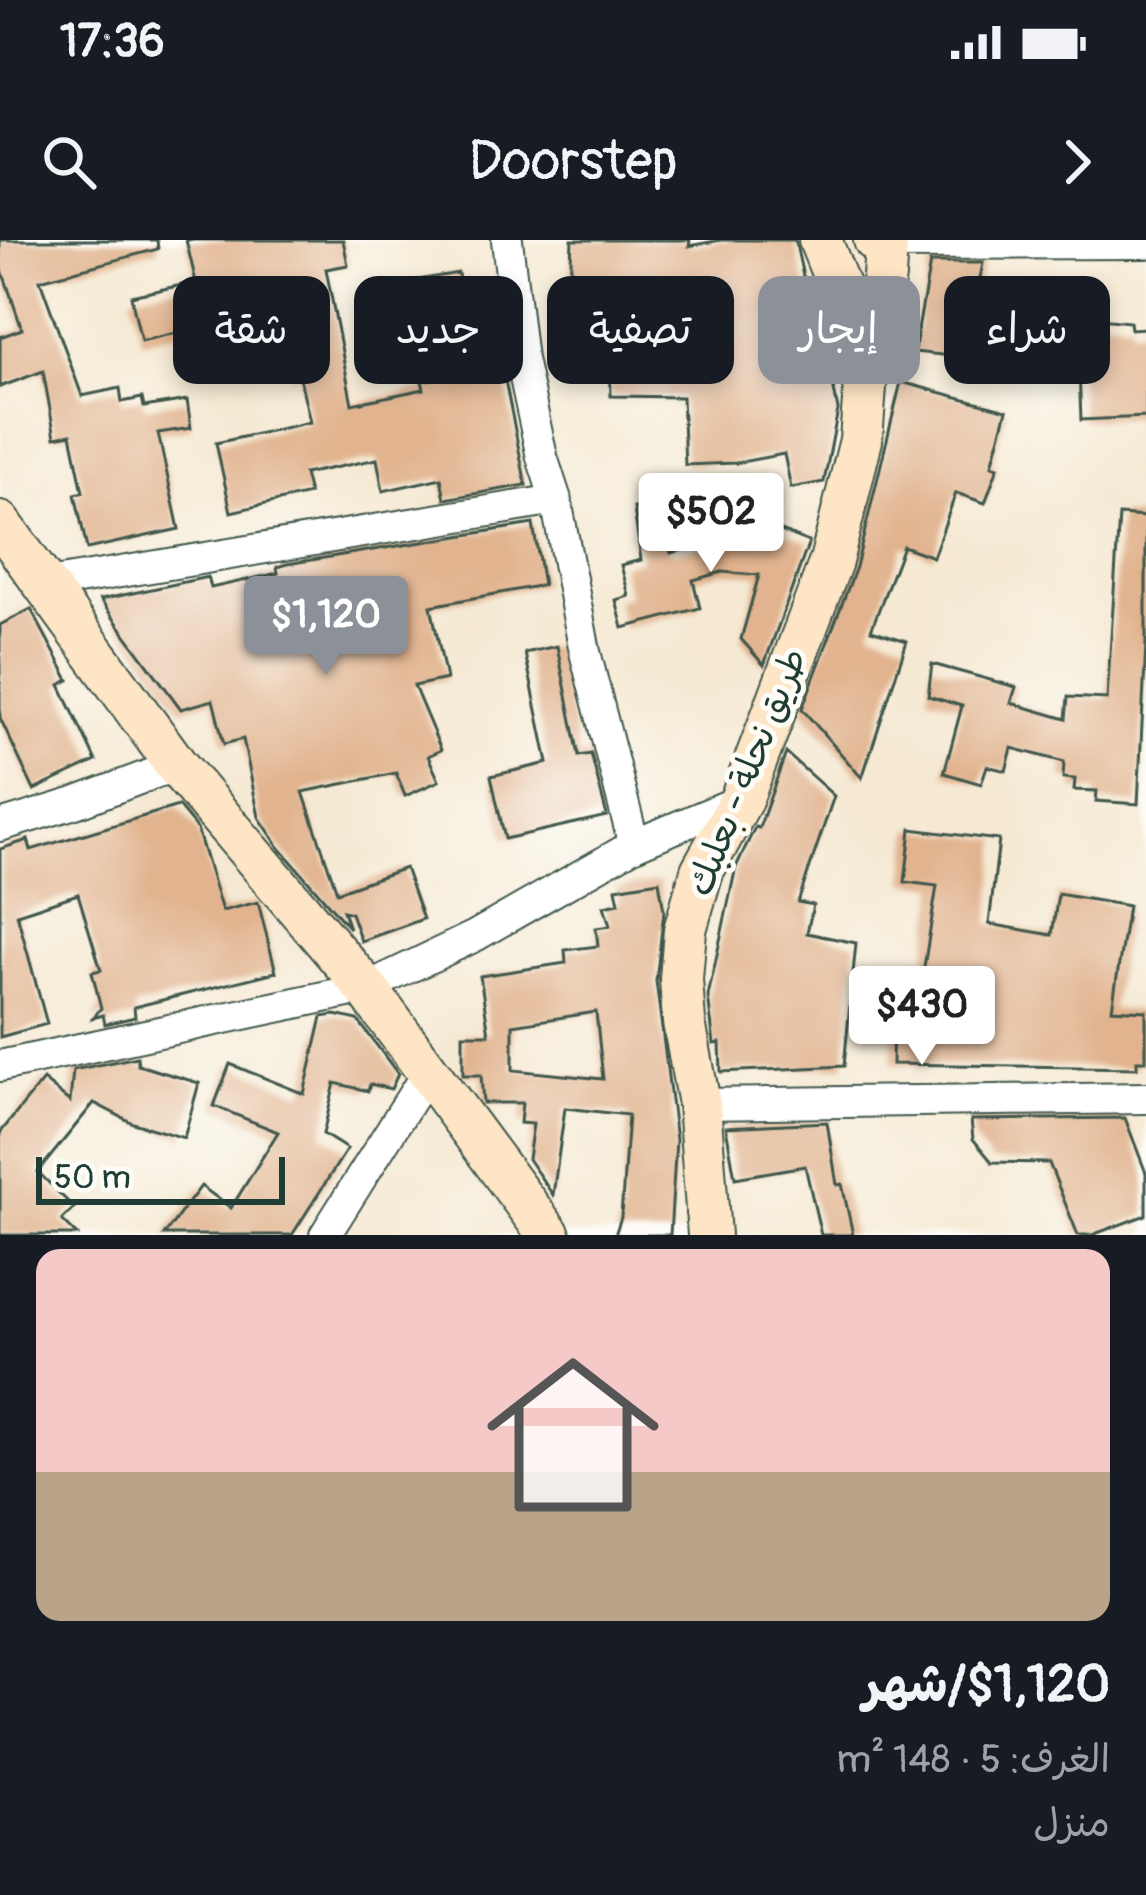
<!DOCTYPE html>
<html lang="ar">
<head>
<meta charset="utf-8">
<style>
  :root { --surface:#171b24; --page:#20242c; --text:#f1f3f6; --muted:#9ea1a6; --line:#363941; --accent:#8c9099 }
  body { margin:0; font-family:Pangolin,"Playpen Sans Arabic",sans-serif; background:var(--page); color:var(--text); direction:rtl; height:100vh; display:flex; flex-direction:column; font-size:45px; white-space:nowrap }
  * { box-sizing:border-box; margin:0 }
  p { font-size:39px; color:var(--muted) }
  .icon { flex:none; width:66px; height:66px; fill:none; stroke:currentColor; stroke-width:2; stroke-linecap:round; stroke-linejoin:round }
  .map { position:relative; height:995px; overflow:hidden; direction:ltr }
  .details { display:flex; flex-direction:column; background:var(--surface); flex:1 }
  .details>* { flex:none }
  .hud { position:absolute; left:36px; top:36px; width:1074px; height:108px; direction:rtl; display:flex; gap:24px }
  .scale { position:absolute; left:36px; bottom:30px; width:249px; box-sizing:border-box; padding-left:12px; border:6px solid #1f3d34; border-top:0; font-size:33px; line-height:42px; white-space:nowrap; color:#1f3d34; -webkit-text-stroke:9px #fdfcf7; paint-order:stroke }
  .price { position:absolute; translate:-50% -102px; padding:0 27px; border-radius:12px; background:#fff; color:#222; font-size:39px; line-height:78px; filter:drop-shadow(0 3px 6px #0008) }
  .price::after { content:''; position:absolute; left:50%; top:72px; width:36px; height:27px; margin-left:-18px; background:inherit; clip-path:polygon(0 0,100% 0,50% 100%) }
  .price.current { background:var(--accent); color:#fff }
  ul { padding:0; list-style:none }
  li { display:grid; align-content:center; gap:24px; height:636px; padding:0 36px }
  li+li { border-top:3px solid var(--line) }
  li span { display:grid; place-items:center; height:372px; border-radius:24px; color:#555 }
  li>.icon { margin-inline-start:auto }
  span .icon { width:216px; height:216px; fill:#fffc; stroke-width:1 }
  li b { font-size:51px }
  .chip { padding:0 42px; border-radius:24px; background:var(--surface); box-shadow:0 6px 18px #0003; font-size:42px; line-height:108px }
  .chip.current { background:var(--accent); color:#fff }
  .status { display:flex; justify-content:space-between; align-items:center; height:84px; padding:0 60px; background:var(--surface); direction:ltr }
  .status svg { height:33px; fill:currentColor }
  header { display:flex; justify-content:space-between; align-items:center; height:156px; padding:0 36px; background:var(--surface); font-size:54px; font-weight:600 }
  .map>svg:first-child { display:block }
</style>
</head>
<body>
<div class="status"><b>17:36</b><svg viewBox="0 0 49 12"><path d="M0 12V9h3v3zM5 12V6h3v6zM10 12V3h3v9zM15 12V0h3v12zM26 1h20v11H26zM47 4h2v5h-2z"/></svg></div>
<header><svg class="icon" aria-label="forward" viewBox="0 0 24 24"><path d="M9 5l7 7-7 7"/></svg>Doorstep<svg class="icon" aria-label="search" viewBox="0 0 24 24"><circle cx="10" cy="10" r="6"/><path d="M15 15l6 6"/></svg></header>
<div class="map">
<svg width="1146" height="995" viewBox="0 0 1146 995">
  <rect width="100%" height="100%" fill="#fdfcf7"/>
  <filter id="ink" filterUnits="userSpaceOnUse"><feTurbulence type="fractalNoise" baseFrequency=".00833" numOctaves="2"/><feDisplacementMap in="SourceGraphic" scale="24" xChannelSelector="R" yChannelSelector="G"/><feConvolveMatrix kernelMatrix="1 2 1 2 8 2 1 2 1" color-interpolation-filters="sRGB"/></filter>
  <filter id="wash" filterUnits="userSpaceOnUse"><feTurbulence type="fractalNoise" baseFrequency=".004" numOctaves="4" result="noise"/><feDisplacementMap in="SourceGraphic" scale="48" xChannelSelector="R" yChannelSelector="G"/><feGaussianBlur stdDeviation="2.7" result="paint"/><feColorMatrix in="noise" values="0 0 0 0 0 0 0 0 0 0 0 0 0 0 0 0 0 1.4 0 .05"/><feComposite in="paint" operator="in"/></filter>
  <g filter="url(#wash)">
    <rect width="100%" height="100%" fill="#f5e9d3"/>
    <g id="blocks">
      <!-- building -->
      <g fill="#e1b38e" fill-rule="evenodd">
        <path d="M 0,0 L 157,0 L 158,9 L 40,40 L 82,156 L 120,148 L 122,162 L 142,158 L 144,167 L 187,160 L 191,188 L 158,193 L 179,289 L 87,309 L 75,254 L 83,252 L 71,194 L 55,197 L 43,131 L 0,147 L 0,97 L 22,89 L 0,24 Z"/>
        <path d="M 186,0 L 343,0 L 348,25 L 326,29 L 352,164 L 424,149 L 422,141 L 502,125 L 526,245 L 445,259 L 441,238 L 383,251 L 377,219 L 304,234 L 309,254 L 231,272 L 216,203 L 310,182 L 299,134 L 289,136 L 285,113 L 206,129 L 198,88 L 141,101 L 131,56 L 196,42 Z"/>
        <path d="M 572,0 L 690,0 L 689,6 L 721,0 L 795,0 L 810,68 L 774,75 L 784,139 L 830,130 L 838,170 L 824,242 L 791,248 L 784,214 L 736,223 L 685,225 L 682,157 L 611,156 L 609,79 L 586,78 L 583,62 L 569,64 Z"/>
        <path d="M 930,23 L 983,23 L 978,48 L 987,49 L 984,67 L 1130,82 L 1131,89 L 1146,88 L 1146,177 L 1081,180 L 1079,130 L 914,112 Z"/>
        <path d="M 458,33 L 459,43 L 472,41 L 479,80 L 411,92 L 401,43 Z"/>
        <path d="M 901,142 L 1007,170 L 992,225 L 998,227 L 985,263 L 956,253 L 933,317 L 903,306 L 871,390 L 907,401 L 862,538 L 802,469 L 856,327 Z"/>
        <path d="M 664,264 L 671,313 L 737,296 L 738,281 L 763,284 L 809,302 L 764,425 L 741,399 L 759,335 L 722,332 L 693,340 L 700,368 L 623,388 L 616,360 L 629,356 L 621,325 L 641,320 L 634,268 Z"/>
        <path d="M 1119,275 L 1146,277 L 1146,404 L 1138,564 L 1096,561 L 1097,551 L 1074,550 L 1075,539 L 1063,538 L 1064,522 L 1012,508 L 1006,531 L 987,526 L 981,544 L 944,533 L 962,466 L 928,456 L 932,424 L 1016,447 L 1011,463 L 1066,479 L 1068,457 L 1107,459 Z"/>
        <path d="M 533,284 L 543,345 L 431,366 L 446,439 L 414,446 L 441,510 L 428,516 L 439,541 L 405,556 L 396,533 L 303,552 L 337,652 L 405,628 L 423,679 L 361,701 L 351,673 L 343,671 L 349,688 L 279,607 L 259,577 L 243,499 L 224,504 L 213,460 L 181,469 L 100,360 L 208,337 L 211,348 L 278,333 L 277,327 L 287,324 Z"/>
        <path d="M 31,369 L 69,440 L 60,445 L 96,521 L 34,550 L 0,478 L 0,385 Z"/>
        <path d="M 557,406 L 579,516 L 591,514 L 607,576 L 505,599 L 491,536 L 548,523 L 525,413 Z"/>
        <path d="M 786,513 L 834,556 L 798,662 L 813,665 L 807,693 L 856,703 L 844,826 L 721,832 L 720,803 L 714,804 L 708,756 L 736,627 L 755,587 L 759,588 Z"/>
        <path d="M 178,566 L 197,589 L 222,671 L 258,662 L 276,732 L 134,767 L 135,777 L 105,784 L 103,775 L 93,778 L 101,768 L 92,732 L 101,730 L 78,654 L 17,674 L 47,784 L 0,797 L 0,609 L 28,600 L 31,610 Z"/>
        <path d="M 911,589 L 999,600 L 989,684 L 1052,695 L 1058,654 L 1128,666 L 1112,769 L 1146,771 L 1146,821 L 1137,821 L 1137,828 L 892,824 L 893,765 L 918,765 L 937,646 L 905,642 Z"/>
        <path d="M 659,641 L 664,671 L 656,741 L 676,900 L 670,995 L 615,995 L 621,977 L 628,875 L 565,868 L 553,955 L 528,919 L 533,884 L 520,883 L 522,863 L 483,863 L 481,835 L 463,835 L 463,794 L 489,794 L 480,736 L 566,723 L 565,710 L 598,706 L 596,688 L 610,686 L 604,666 L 619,663 L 616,648 ZM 596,772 L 603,839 L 513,830 L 513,785 Z"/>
        <path d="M 335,775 L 358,780 L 398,834 L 391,849 L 370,844 L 368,851 L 335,843 L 323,894 L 347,909 L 292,995 L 164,995 L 201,946 L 231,968 L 278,892 L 214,866 L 230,824 L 304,854 L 322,777 Z"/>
        <path d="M 137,817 L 138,825 L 199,843 L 184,898 L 133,883 L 94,863 L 38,932 L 74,968 L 62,980 L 77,995 L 0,995 L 0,893 L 43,840 L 70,862 L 73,830 Z"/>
        <path d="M 1125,878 L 1146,933 L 1146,975 L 1092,995 L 1078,995 L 1049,923 L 992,922 L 973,899 L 971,880 Z"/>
        <path d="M 827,882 L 837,945 L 842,944 L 853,995 L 821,995 L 805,926 L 735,938 L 726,887 Z"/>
      </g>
    </g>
  </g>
  <g filter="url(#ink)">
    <use href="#blocks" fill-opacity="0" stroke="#3f574c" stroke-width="3"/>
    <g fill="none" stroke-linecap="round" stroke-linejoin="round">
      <defs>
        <g id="street">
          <path d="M 507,0 L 521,119 L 542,217 L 556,260 L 585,412 L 634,605"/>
          <path d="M 886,4 L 1146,3"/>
          <path d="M 48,344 L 556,260"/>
          <path d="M 0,586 L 75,563 L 176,525"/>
          <path d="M 0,826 L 366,748 L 475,696 L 634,605 L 741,560"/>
          <path d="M 699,864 L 1146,858"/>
          <path d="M 325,995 L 427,833"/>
        </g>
        <g id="secondary">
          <path d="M 820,0 L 867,119"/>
          <path d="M 0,283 L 176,525 L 366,748 L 549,995"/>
          <path d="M 709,995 L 699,864 L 684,782 L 681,739 L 685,690 L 702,631 L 741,560 L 831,321 L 861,200 L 867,121 L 884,37 L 886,4 L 875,0"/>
        </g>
      </defs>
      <!-- street casing -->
      <use href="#street" stroke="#3f574c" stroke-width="34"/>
      <!-- secondary casing -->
      <use href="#secondary" stroke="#3f574c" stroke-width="46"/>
      <!-- street -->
      <use href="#street" stroke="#fff" stroke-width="30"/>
      <!-- secondary -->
      <use href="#secondary" stroke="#fde5c5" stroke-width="42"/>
    </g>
  </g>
  <g text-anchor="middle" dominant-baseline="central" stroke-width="10" stroke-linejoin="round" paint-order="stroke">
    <!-- street labels -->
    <g font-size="36" fill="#1f3d34" stroke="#fdfcf7">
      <text transform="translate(747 532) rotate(-68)">طريق نحلة - بعلبك</text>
    </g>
  </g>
</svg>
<div class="scale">50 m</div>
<b class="price" style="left:711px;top:335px">$502</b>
<b class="price current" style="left:326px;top:438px">$1,120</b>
<b class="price" style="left:922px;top:828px">$430</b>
<div class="hud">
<a class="chip">شراء</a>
<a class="chip current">إيجار</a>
<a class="chip">تصفية</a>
<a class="chip">جديد</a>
<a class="chip">شقة</a>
</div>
</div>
<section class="details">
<ul>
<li><span style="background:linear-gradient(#f6c9c9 60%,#b9a48a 0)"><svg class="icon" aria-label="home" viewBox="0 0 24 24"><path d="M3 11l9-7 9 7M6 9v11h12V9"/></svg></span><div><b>$1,120/شهر</b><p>الغرف: 5 · 148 m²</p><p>منزل</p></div></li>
</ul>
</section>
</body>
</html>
